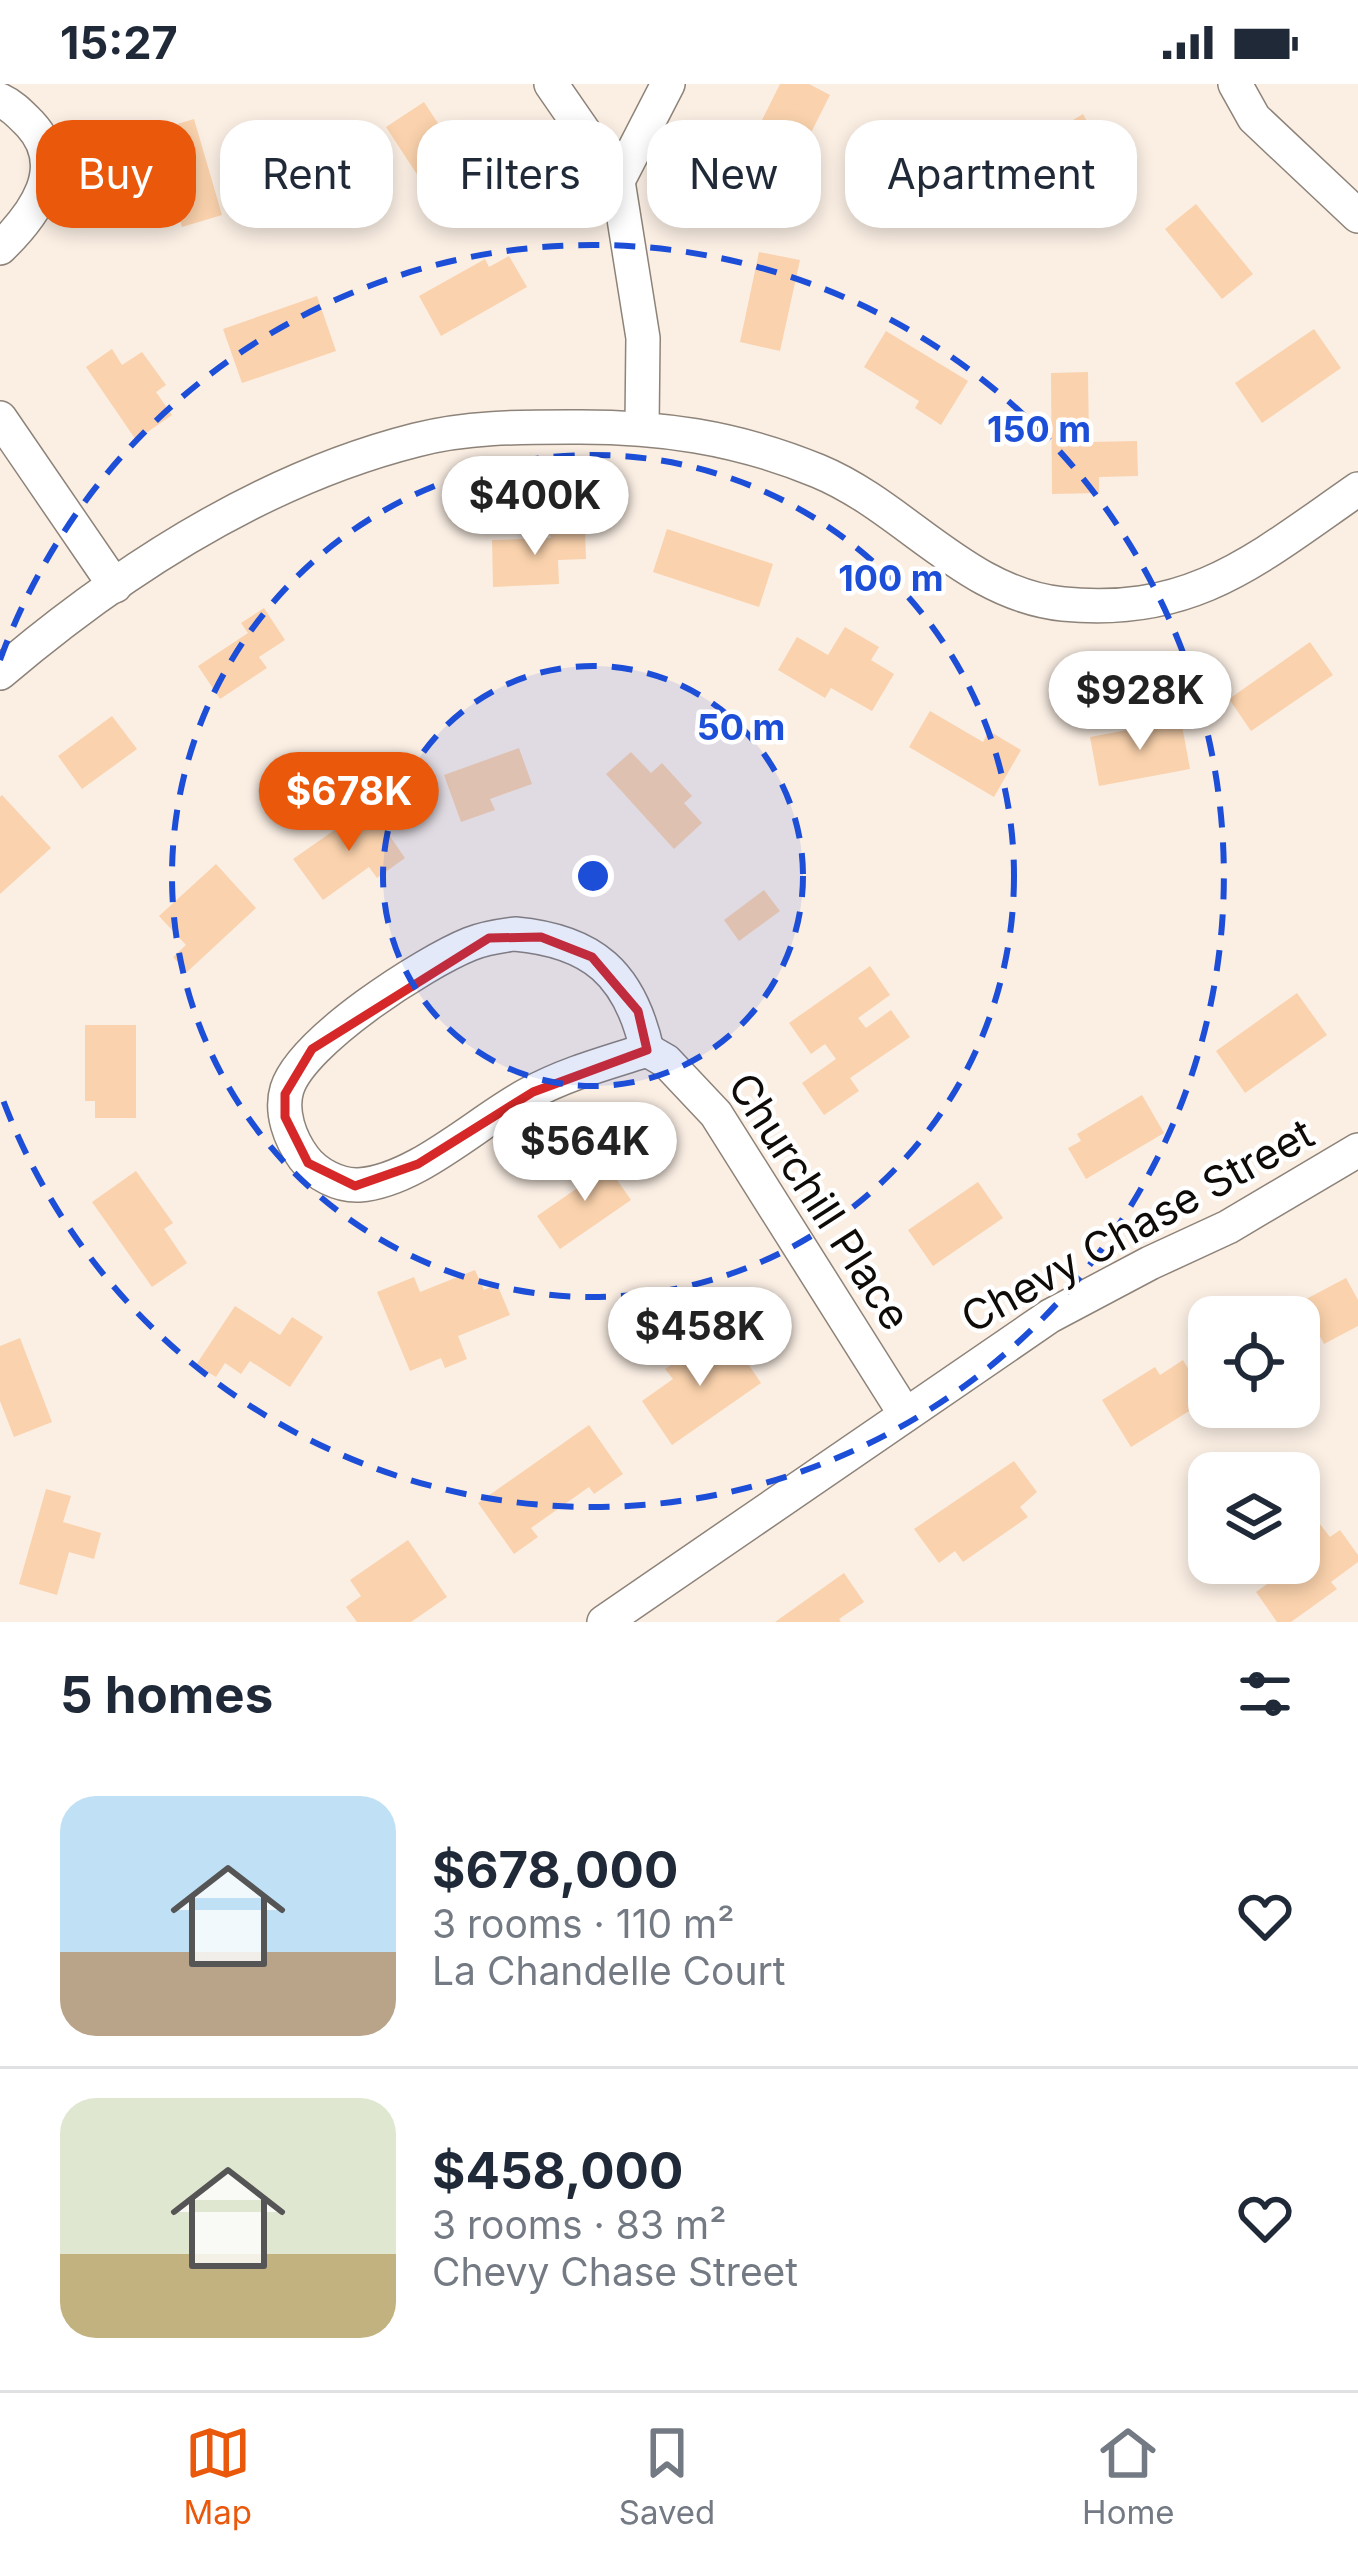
<!DOCTYPE html>
<html lang="en">
<head>
<meta charset="utf-8">
<style>
  :root { --surface:#fff; --page:#f6f6f7; --text:#1f2937; --muted:#747a83; --line:#e0e1e3; --accent:#ea580c }
  body { margin:0; font-family:Inter,sans-serif; background:var(--page); color:var(--text); height:100vh; display:flex; flex-direction:column; font-size:45px; white-space:nowrap }
  * { box-sizing:border-box; margin:0 }
  p { font-size:39px; color:var(--muted) }
  .icon { flex:none; width:66px; height:66px; fill:none; stroke:currentColor; stroke-width:2; stroke-linecap:round; stroke-linejoin:round }
  .map { position:relative; height:1538px; overflow:hidden }
  .sheet { display:flex; flex-direction:column; background:var(--surface); flex:1 }
  .sheet>* { flex:none }
  .guide { position:absolute; left:36px; top:36px; width:1287px; height:108px; display:flex; gap:24px }
  .tools { position:absolute; left:1188px; top:1212px; display:grid; gap:24px }
  .tools a { display:grid; place-items:center; width:132px; height:132px; border-radius:24px; background:var(--surface); box-shadow:0 6px 18px #0003; font-size:60px }
  .price { position:absolute; translate:-50% -102px; padding:0 27px; border-radius:42px; background:#fff; color:#222; font-size:39px; line-height:78px; filter:drop-shadow(0 3px 6px #0008) }
  .price::after { content:''; position:absolute; left:50%; top:72px; width:36px; height:27px; margin-left:-18px; background:inherit; clip-path:polygon(0 0,100% 0,50% 100%) }
  .price.selected { background:var(--accent); color:#fff }
  ul { padding:0; list-style:none }
  li { display:flex; align-items:center; gap:36px; height:300px; padding:0 60px }
  li+li { border-top:3px solid var(--line) }
  li span { display:grid; place-items:center; flex:none; width:336px; height:240px; border-radius:36px; color:#555 }
  li>.icon { margin-inline-start:auto }
  span .icon { width:144px; height:144px; fill:#fffc; stroke-width:1 }
  li b { font-size:51px }
  h2 { display:flex; justify-content:space-between; align-items:center; height:144px; padding:0 60px; font-size:51px }
  .pill { padding:0 42px; border-radius:36px; background:var(--surface); box-shadow:0 6px 18px #0003; font-size:42px; line-height:108px }
  .pill.selected { background:var(--accent); color:#fff }
  .status { display:flex; justify-content:space-between; align-items:center; height:84px; padding:0 60px; background:var(--surface); direction:ltr }
  .status svg { height:33px; fill:currentColor }
  .tabs { display:flex; justify-content:space-around; align-items:center; height:168px; border-top:3px solid var(--line); background:var(--surface); font-size:33px; color:var(--muted) }
  .tabs a { display:grid; justify-items:center; gap:6px }
  .tabs .selected { color:var(--accent) }
  .map>svg:first-child { display:block }
</style>
</head>
<body>
<div class="status"><b>15:27</b><svg viewBox="0 0 49 12"><path d="M0 12V9h3v3zM5 12V6h3v6zM10 12V3h3v9zM15 12V0h3v12zM26 1h20v11H26zM47 4h2v5h-2z"/></svg></div>
<div class="map">
<svg width="1358" height="1538" viewBox="0 0 1358 1538">
  <rect width="100%" height="100%" fill="#fbefe4"/>
  <!-- building -->
  <g fill="#fad2ad">
    <path d="M 780,0 L 809,0 L 830,11 L 786,98 L 742,76 Z"/>
    <path d="M 424,18 L 475,96 L 437,121 L 386,43 Z"/>
    <path d="M 1083,30 L 1123,102 L 1082,126 L 1041,55 Z"/>
    <path d="M 194,35 L 222,131 L 182,143 L 174,115 L 170,116 L 150,48 Z"/>
    <path d="M 1196,120 L 1253,190 L 1222,215 L 1165,145 Z"/>
    <path d="M 759,168 L 800,176 L 780,267 L 740,258 Z"/>
    <path d="M 509,172 L 527,203 L 441,252 L 419,212 L 485,175 L 489,183 Z"/>
    <path d="M 317,212 L 336,267 L 242,299 L 223,245 Z"/>
    <path d="M 1314,245 L 1341,284 L 1262,339 L 1235,299 Z"/>
    <path d="M 886,247 L 968,297 L 941,341 L 915,324 L 919,317 L 864,283 Z"/>
    <path d="M 112,265 L 122,281 L 142,268 L 166,301 L 156,308 L 172,331 L 136,356 L 86,283 Z"/>
    <path d="M 1088,288 L 1089,358 L 1137,357 L 1138,392 L 1099,393 L 1099,409 L 1052,410 L 1051,289 Z"/>
    <path d="M 585,445 L 586,475 L 558,476 L 559,500 L 493,503 L 492,456 L 551,454 L 550,446 Z"/>
    <path d="M 667,445 L 773,480 L 759,523 L 653,488 Z"/>
    <path d="M 264,524 L 285,556 L 259,573 L 267,584 L 220,615 L 198,582 L 248,549 L 241,539 Z"/>
    <path d="M 845,543 L 879,563 L 871,576 L 894,590 L 872,627 L 831,604 L 825,614 L 778,586 L 797,553 L 828,571 Z"/>
    <path d="M 1310,558 L 1333,591 L 1251,647 L 1229,615 Z"/>
    <path d="M 930,627 L 983,658 L 989,647 L 1021,666 L 994,713 L 909,663 Z"/>
    <path d="M 112,632 L 137,665 L 82,705 L 58,672 Z"/>
    <path d="M 1181,636 L 1190,685 L 1099,702 L 1090,653 Z"/>
    <path d="M 519,664 L 532,700 L 490,715 L 495,726 L 461,738 L 444,691 Z"/>
    <path d="M 631,668 L 651,689 L 662,679 L 692,712 L 684,719 L 702,739 L 674,765 L 606,690 Z"/>
    <path d="M 2,711 L 51,764 L 0,810 L 0,713 Z"/>
    <path d="M 369,722 L 405,774 L 377,794 L 369,783 L 323,816 L 293,775 Z"/>
    <path d="M 216,780 L 256,824 L 187,888 L 173,873 L 186,861 L 159,832 Z"/>
    <path d="M 764,806 L 780,827 L 739,857 L 724,836 Z"/>
    <path d="M 870,882 L 890,911 L 858,934 L 866,944 L 891,926 L 910,953 L 850,994 L 859,1007 L 824,1031 L 802,999 L 836,975 L 825,960 L 811,970 L 789,939 Z"/>
    <path d="M 1297,909 L 1327,951 L 1245,1009 L 1216,967 Z"/>
    <path d="M 85,941 L 136,941 L 136,1034 L 95,1034 L 95,1017 L 85,1017 Z"/>
    <path d="M 1142,1011 L 1164,1049 L 1086,1095 L 1068,1064 L 1081,1057 L 1077,1050 Z"/>
    <path d="M 601,1073 L 631,1116 L 560,1165 L 537,1132 L 579,1103 L 573,1093 Z"/>
    <path d="M 136,1087 L 173,1139 L 164,1145 L 187,1179 L 152,1203 L 92,1118 Z"/>
    <path d="M 978,1098 L 1003,1134 L 933,1182 L 908,1146 Z"/>
    <path d="M 475,1186 L 484,1206 L 497,1200 L 510,1231 L 458,1252 L 467,1275 L 445,1284 L 441,1274 L 410,1287 L 377,1208 L 414,1193 L 420,1208 Z"/>
    <path d="M 1346,1194 L 1358,1216 L 1358,1242 L 1324,1260 L 1315,1243 L 1299,1251 L 1299,1233 L 1272,1233 Z"/>
    <path d="M 235,1222 L 280,1251 L 292,1233 L 323,1253 L 290,1303 L 250,1277 L 241,1290 L 225,1279 L 216,1293 L 196,1281 Z"/>
    <path d="M 20,1254 L 52,1338 L 14,1353 L 0,1317 L 0,1262 Z"/>
    <path d="M 731,1255 L 761,1299 L 672,1361 L 642,1317 L 673,1295 L 665,1285 L 704,1259 L 711,1269 Z"/>
    <path d="M 1183,1276 L 1207,1316 L 1131,1363 L 1102,1316 L 1155,1283 L 1160,1291 Z"/>
    <path d="M 589,1341 L 623,1390 L 594,1410 L 589,1403 L 531,1444 L 538,1453 L 514,1470 L 478,1419 Z"/>
    <path d="M 1014,1377 L 1037,1408 L 1020,1423 L 1028,1433 L 963,1478 L 955,1467 L 939,1479 L 914,1445 Z"/>
    <path d="M 46,1405 L 71,1412 L 63,1438 L 101,1449 L 94,1475 L 69,1468 L 57,1511 L 19,1500 Z"/>
    <path d="M 1316,1435 L 1330,1453 L 1340,1446 L 1358,1471 L 1358,1478 L 1331,1498 L 1337,1505 L 1291,1538 L 1277,1538 L 1256,1508 L 1312,1468 L 1299,1447 Z"/>
    <path d="M 408,1456 L 447,1513 L 411,1538 L 357,1538 L 346,1523 L 361,1512 L 350,1496 Z"/>
    <path d="M 844,1489 L 864,1518 L 839,1535 L 841,1538 L 775,1538 Z"/>
  </g>
  <g fill="none" stroke-linecap="round" stroke-linejoin="round">
    <defs>
      <g id="minor">
        <path d="M 551,0 L 618,97 L 643,254 L 642,342"/>
        <path d="M 1235,0 L 1254,34 L 1358,132"/>
        <path d="M 0,16 C 13,22 20,30 30,40 C 70,83 34,131 0,164"/>
        <path d="M 618,97 L 668,0"/>
        <path d="M 0,334 L 115,502"/>
        <path d="M 0,589 C 120,487 262,395 416,356 C 466,343 519,343 570,343 C 657,342 736,353 818,387 C 905,423 965,510 1063,520 C 1193,533 1257,475 1358,405"/>
        <path d="M 515,850 C 593,857 630,890 647,966 C 606,979 565,990 527,1011 C 477,1038 416,1097 359,1101 C 339,1102 316,1090 304,1074 C 290,1055 280,1028 287,1005 C 302,957 423,879 470,860 C 485,854 499,852 515,850 Z"/>
        <path d="M 647,966 L 666,977 L 716,1030 L 905,1330"/>
        <path d="M 604,1538 L 1050,1232 L 1150,1179 L 1228,1143 L 1358,1066"/>
      </g>
    </defs>
    <!-- minor casing -->
    <use href="#minor" stroke="#8d8379" stroke-width="36"/>
    <!-- minor -->
    <use href="#minor" stroke="#fff" stroke-width="33"/>
  </g>
  <!-- marked area -->
  <path fill="none" stroke="#d62828" stroke-width="9" stroke-linejoin="round" d="M 541,853 L 592,873 L 638,927 L 647,966 L 533,1008 L 418,1080 L 355,1102 L 308,1079 L 285,1033 L 285,1010 L 312,965 L 489,854 Z"/>
  <!-- distance rings -->
  <circle cx="593" cy="792" r="210" fill="#1d4ed8" fill-opacity=".12"/>
  <g fill="none" stroke="#1d4ed8" stroke-width="6" stroke-dasharray="21 15">
    <circle cx="593" cy="792" r="210"/>
    <circle cx="593" cy="792" r="421"/>
    <path d="M0 576A631 631 0 1 1 0 1008"/>
  </g>
  <g text-anchor="middle" dominant-baseline="central" stroke-width="9" stroke-linejoin="round" paint-order="stroke">
    <!-- street labels -->
    <g font-size="42" fill="#0f0b08" stroke="#fff">
      <text transform="translate(820 1117) rotate(57)">Churchill Place</text>
      <text transform="translate(1137 1141) rotate(-29)">Chevy Chase Street</text>
    </g>
  </g>
  <circle cx="593" cy="792" r="18" fill="#1d4ed8" stroke="#fff" stroke-width="6"/>
  <g font-size="36" text-anchor="middle" font-weight="bold" fill="#1d4ed8" stroke="#fff" stroke-width="9" stroke-linejoin="round" paint-order="stroke">
    <text x="1039" y="358">150 m</text>
    <text x="891" y="507">100 m</text>
    <text x="741" y="656">50 m</text>
  </g>
</svg>
<div class="tools">
<a><svg class="icon" aria-label="locate" viewBox="0 0 24 24"><circle cx="12" cy="12" r="6"/><path d="M12 2v4M12 18v4M2 12h4M18 12h4"/></svg></a>
<a><svg class="icon" aria-label="layers" viewBox="0 0 24 24"><path d="M12 4l9 5-9 5-9-5zM3 14l9 5 9-5"/></svg></a>
</div>
<b class="price" style="left:535px;top:474px">$400K</b>
<b class="price" style="left:1140px;top:669px">$928K</b>
<b class="price selected" style="left:349px;top:770px">$678K</b>
<b class="price" style="left:585px;top:1120px">$564K</b>
<b class="price" style="left:700px;top:1305px">$458K</b>
<div class="guide">
<a class="pill selected">Buy</a>
<a class="pill">Rent</a>
<a class="pill">Filters</a>
<a class="pill">New</a>
<a class="pill">Apartment</a>
</div>
</div>
<section class="sheet">
<h2>5 homes<svg class="icon" aria-label="filters" viewBox="0 0 24 24"><path d="M4 7h16M4 17h16"/><circle cx="9" cy="7" r="2"/><circle cx="15" cy="17" r="2"/></svg></h2>
<ul>
<li><span style="background:linear-gradient(#bfe0f5 65%,#b9a48a 0)"><svg class="icon" aria-label="home" viewBox="0 0 24 24"><path d="M3 11l9-7 9 7M6 9v11h12V9"/></svg></span><div><b>$678,000</b><p>3 rooms · 110 m²</p><p>La Chandelle Court</p></div><svg class="icon" aria-label="heart" viewBox="0 0 24 24"><path d="M12 20l-8-8c-3-5 5-10 8-4 3-6 11-1 8 4z"/></svg></li>
<li><span style="background:linear-gradient(#dfe7d0 65%,#c2b280 0)"><svg class="icon" aria-label="home" viewBox="0 0 24 24"><path d="M3 11l9-7 9 7M6 9v11h12V9"/></svg></span><div><b>$458,000</b><p>3 rooms · 83 m²</p><p>Chevy Chase Street</p></div><svg class="icon" aria-label="heart" viewBox="0 0 24 24"><path d="M12 20l-8-8c-3-5 5-10 8-4 3-6 11-1 8 4z"/></svg></li>
</ul>
</section>
<nav class="tabs">
<a class="selected"><svg class="icon" aria-label="map" viewBox="0 0 24 24"><path d="M3 6l6-2 6 2 6-2v14l-6 2-6-2-6 2zM9 4v14M15 6v14"/></svg>Map</a>
<a><svg class="icon" aria-label="saved" viewBox="0 0 24 24"><path d="M7 4h10v16l-5-4-5 4z"/></svg>Saved</a>
<a><svg class="icon" aria-label="home" viewBox="0 0 24 24"><path d="M3 11l9-7 9 7M6 9v11h12V9"/></svg>Home</a>
</nav>
</body>
</html>
